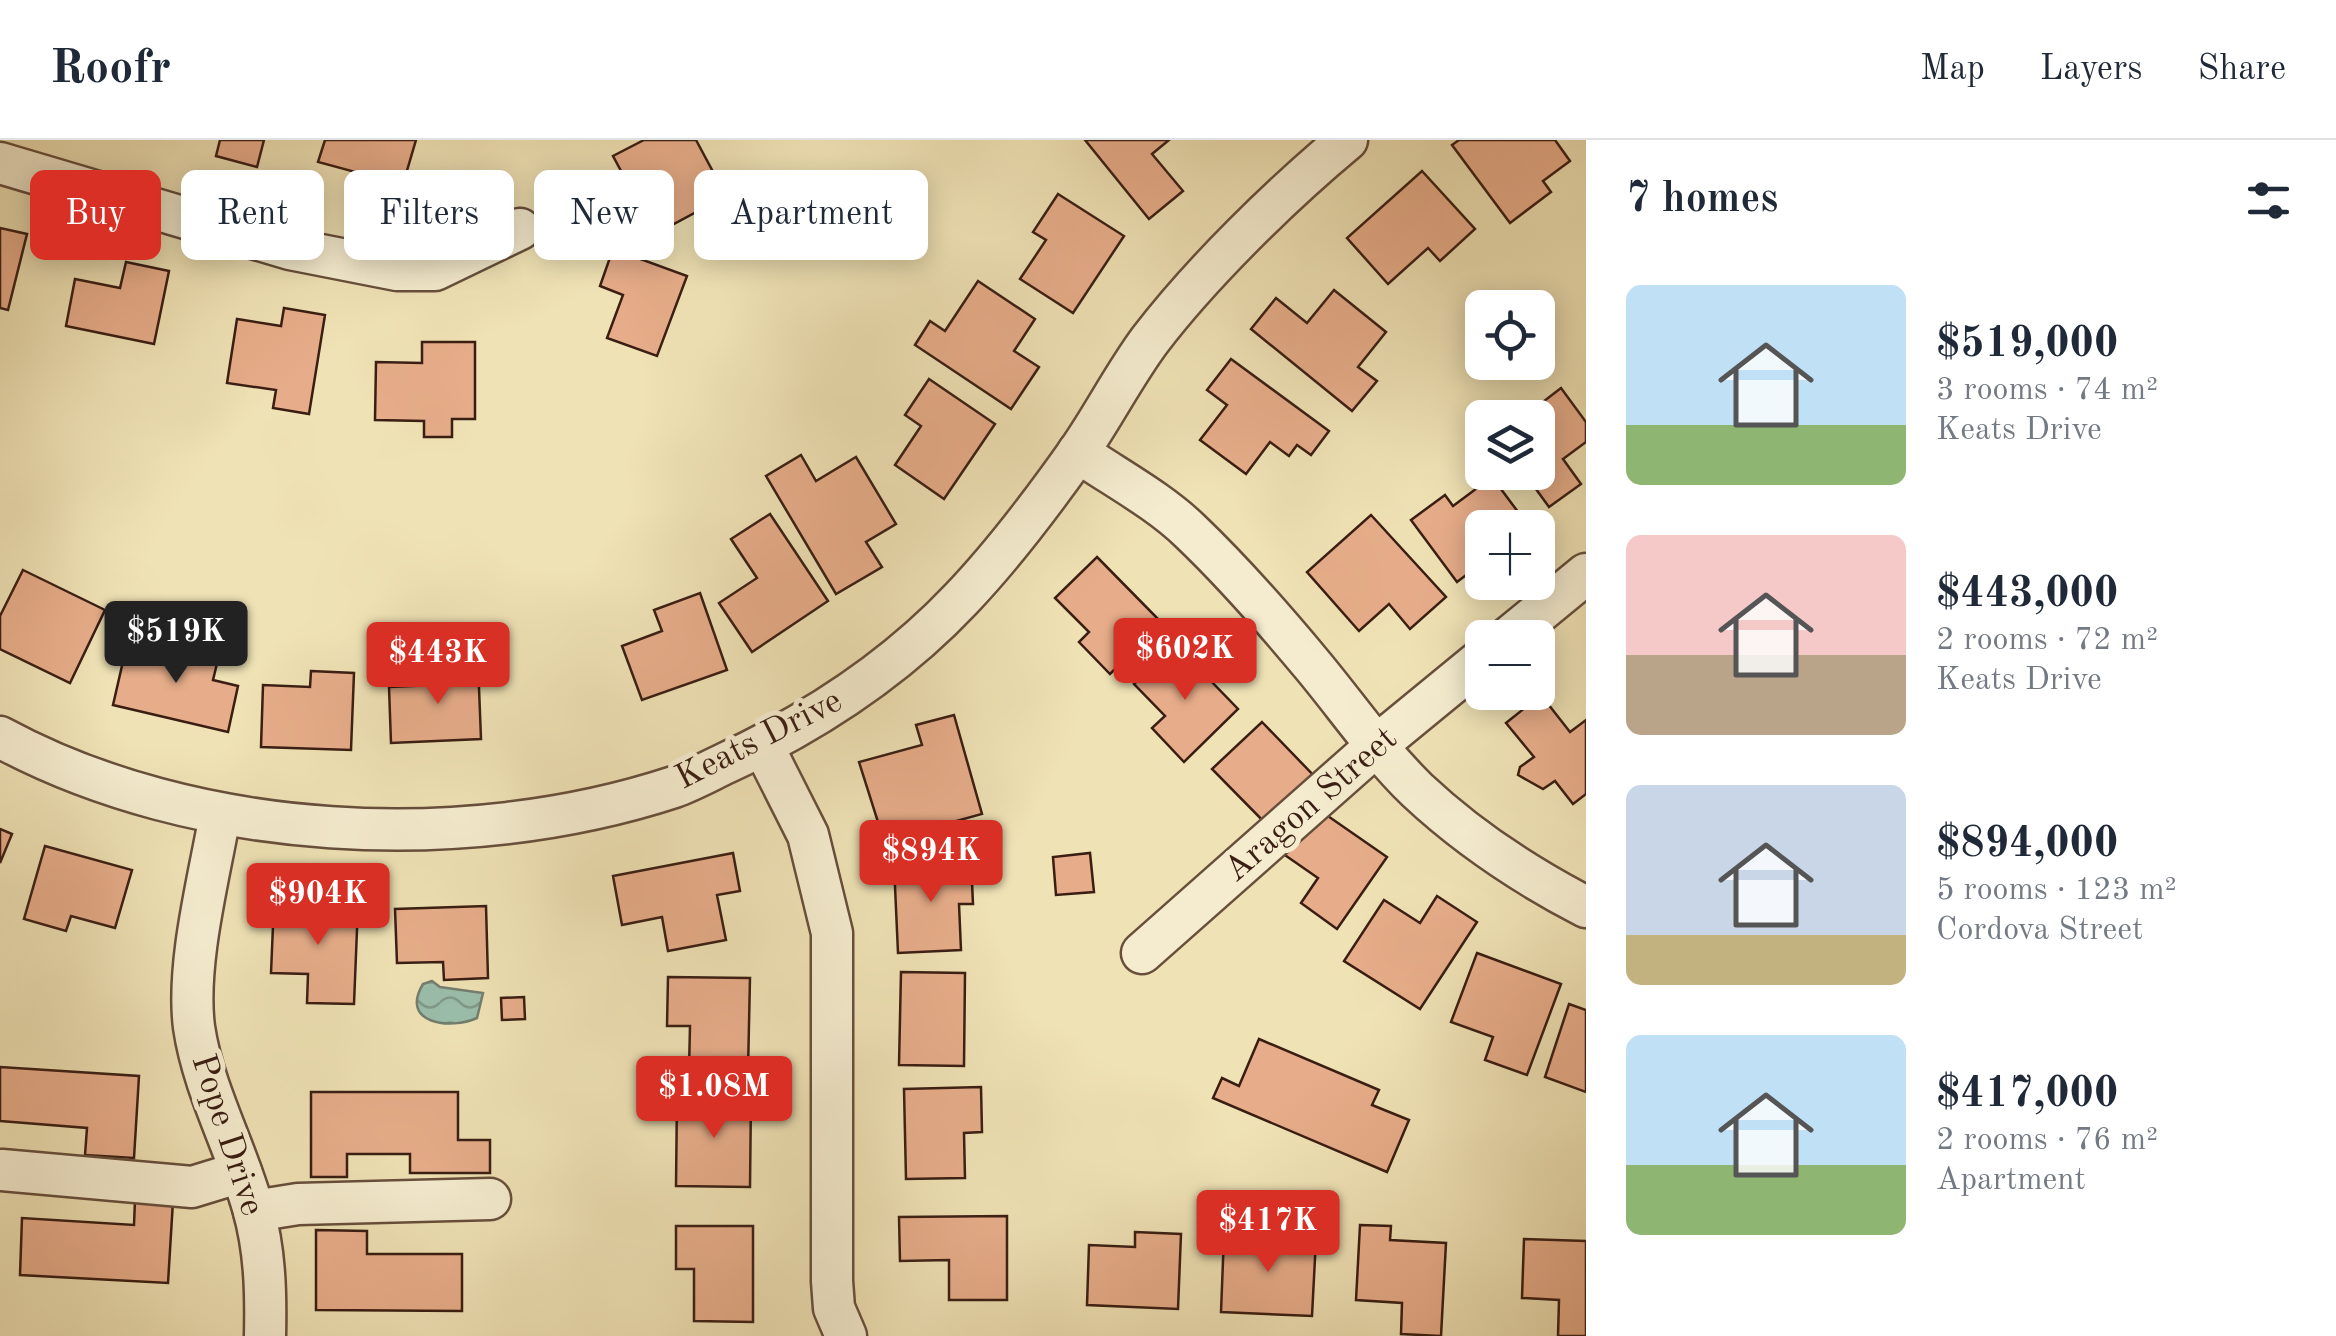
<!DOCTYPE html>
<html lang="en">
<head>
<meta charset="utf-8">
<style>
  :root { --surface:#fff; --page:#f6f6f7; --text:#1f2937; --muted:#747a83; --line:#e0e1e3; --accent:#d93025 }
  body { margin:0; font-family:"Old Standard TT",serif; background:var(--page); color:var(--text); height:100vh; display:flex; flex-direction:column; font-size:38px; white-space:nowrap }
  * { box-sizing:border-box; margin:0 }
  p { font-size:32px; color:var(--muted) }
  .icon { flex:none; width:55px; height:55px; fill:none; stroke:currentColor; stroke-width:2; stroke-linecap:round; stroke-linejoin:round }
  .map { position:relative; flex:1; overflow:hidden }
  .side { display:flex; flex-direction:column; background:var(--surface); width:750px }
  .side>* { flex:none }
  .hud { position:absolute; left:30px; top:30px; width:950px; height:90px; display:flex; gap:20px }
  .fabs { position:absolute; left:1465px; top:150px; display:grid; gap:20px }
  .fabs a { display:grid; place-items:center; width:90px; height:90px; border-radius:15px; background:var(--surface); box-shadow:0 5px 25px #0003; font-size:50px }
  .price { position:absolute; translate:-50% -85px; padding:0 22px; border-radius:10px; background:var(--accent); color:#fff; font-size:32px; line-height:65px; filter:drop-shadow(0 2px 5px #0008) }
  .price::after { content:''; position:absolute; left:50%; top:60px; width:30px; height:22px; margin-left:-15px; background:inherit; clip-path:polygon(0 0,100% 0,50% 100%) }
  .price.active { background:#222; color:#fff }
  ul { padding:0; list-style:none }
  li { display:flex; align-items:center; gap:30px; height:250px; padding:0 40px }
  li span { display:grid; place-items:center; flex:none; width:280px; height:200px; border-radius:15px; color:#555 }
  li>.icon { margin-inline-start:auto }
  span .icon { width:120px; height:120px; fill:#fffc; stroke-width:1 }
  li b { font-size:42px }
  h2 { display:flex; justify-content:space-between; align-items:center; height:120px; padding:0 40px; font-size:42px }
  .tag { padding:0 35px; border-radius:15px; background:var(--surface); box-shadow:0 5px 25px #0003; font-size:35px; line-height:90px }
  .tag.active { background:var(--accent); color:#fff }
  header { display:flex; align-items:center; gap:60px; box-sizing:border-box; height:140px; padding:0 50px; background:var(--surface); border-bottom:2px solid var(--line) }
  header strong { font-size:48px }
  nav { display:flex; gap:55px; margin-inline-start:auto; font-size:35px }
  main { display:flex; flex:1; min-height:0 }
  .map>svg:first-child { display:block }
</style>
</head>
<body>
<header>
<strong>Roofr</strong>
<nav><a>Map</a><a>Layers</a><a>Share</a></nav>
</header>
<main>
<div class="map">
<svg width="1586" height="1196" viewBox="0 0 1586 1196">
  <defs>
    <pattern id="water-waves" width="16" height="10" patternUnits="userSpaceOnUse" patternTransform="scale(2.5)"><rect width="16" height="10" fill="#9abeaa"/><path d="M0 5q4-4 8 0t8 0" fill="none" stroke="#7f9a89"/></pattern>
  </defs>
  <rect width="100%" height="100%" fill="#efe2b5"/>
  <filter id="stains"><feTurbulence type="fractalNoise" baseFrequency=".002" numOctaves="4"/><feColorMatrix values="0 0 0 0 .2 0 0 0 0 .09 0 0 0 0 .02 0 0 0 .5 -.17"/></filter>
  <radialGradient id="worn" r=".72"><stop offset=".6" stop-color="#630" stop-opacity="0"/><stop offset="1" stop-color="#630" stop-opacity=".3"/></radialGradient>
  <!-- water -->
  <path fill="url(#water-waves)" stroke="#747e6e" stroke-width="2.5" d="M 432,841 L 440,847 L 483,853 L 477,878 C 451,890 399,884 423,844 Z"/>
  <!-- building -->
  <g fill="#e7ad8a" stroke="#3a1e13" stroke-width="2.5">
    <path d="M 220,0 L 264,0 L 257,27 L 216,16 Z"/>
    <path d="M 325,0 L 416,0 L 398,61 L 358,50 L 363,34 L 318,22 Z"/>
    <path d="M 644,0 L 696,0 L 726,56 L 670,86 L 648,47 L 634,55 L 613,16 Z"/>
    <path d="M 1085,0 L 1169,0 L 1152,14 L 1183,51 L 1149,79 Z"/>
    <path d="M 1459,0 L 1555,0 L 1570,21 L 1543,41 L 1551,52 L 1510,83 L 1452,5 Z"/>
    <path d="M 1422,31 L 1475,89 L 1440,121 L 1428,108 L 1388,144 L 1347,98 Z"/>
    <path d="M 1058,54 L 1124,96 L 1073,173 L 1020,139 L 1046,100 L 1033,92 Z"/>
    <path d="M 0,88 L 27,94 L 8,170 L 0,168 Z"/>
    <path d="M 613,109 L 687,136 L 657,216 L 607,198 L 623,155 L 600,146 Z"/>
    <path d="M 126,122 L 169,131 L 154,204 L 66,186 L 75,139 L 120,148 Z"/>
    <path d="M 978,141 L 1035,179 L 1014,211 L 1039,227 L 1011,269 L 915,205 L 930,181 L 945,191 Z"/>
    <path d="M 1334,150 L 1386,192 L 1358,227 L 1377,241 L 1352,271 L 1251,189 L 1276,158 L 1307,183 Z"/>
    <path d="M 284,168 L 325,175 L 309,274 L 273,268 L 276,250 L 227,243 L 237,179 L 281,186 Z"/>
    <path d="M 422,202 L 475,202 L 475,279 L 452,279 L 452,297 L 424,297 L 424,281 L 375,280 L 376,222 L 422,223 Z"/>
    <path d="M 1231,219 L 1329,291 L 1311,315 L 1297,305 L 1289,316 L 1270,302 L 1246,334 L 1200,300 L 1227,265 L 1207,250 Z"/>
    <path d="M 929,239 L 995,284 L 944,359 L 895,325 L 921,286 L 905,275 Z"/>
    <path d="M 1561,248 L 1586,282 L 1586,302 L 1563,319 L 1581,344 L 1549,367 L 1525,334 L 1514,342 L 1507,332 L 1538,332 L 1538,278 L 1522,278 Z"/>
    <path d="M 801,315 L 816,341 L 856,317 L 896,384 L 866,402 L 882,427 L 836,454 L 766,336 Z"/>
    <path d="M 1492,337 L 1530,388 L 1482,388 L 1482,423 L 1457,442 L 1411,380 L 1445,355 L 1453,366 Z"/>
    <path d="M 770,374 L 828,461 L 752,512 L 719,463 L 757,438 L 731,399 Z"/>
    <path d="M 1371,375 L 1446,457 L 1410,489 L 1389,464 L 1359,491 L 1307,432 Z"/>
    <path d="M 1097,417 L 1162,483 L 1110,534 L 1079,502 L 1089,492 L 1055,458 Z"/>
    <path d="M 23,430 L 105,470 L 70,543 L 0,509 L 0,476 Z"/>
    <path d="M 700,453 L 727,530 L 642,560 L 622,506 L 662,491 L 654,470 Z"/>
    <path d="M 175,501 L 220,511 L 213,540 L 238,546 L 228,592 L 113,565 L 127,504 L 171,514 Z"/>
    <path d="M 1176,505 L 1238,569 L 1184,622 L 1152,588 L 1165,576 L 1134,544 Z"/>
    <path d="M 478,522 L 481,599 L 391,603 L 389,547 L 433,545 L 432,524 Z"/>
    <path d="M 311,531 L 354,533 L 351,610 L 261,607 L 263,545 L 310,547 Z"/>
    <path d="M 1541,555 L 1570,592 L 1586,580 L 1586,654 L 1573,664 L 1555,641 L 1543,649 L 1518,635 L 1520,627 L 1534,617 L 1506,583 Z"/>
    <path d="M 954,575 L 982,674 L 884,701 L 859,622 L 922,605 L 916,585 Z"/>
    <path d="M 1262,582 L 1319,641 L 1270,688 L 1212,629 Z"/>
    <path d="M 1312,665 L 1387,717 L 1337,789 L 1301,763 L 1318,738 L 1279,711 Z"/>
    <path d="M 0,689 L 12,694 L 0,723 Z"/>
    <path d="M 45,706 L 132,730 L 115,788 L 71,776 L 66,791 L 24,779 Z"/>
    <path d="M 733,713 L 740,751 L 717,755 L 726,800 L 668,811 L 662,777 L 622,785 L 613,736 Z"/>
    <path d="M 1090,713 L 1094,752 L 1056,755 L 1053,717 Z"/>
    <path d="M 971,721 L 973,764 L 959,764 L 961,810 L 898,813 L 894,724 Z"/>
    <path d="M 1437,756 L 1477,782 L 1420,869 L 1344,821 L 1384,760 L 1420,783 Z"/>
    <path d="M 274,762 L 358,765 L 354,864 L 307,863 L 308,834 L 271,833 Z"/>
    <path d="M 486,766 L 488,838 L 444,840 L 443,822 L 397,823 L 395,769 Z"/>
    <path d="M 1477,813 L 1561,844 L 1527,935 L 1485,920 L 1493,897 L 1451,882 Z"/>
    <path d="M 901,832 L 965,833 L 964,926 L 899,925 Z"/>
    <path d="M 668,837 L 750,838 L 748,931 L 689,930 L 690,886 L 667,886 Z"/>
    <path d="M 524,857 L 525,879 L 502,880 L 501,858 Z"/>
    <path d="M 1569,864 L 1586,870 L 1586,952 L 1545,937 Z"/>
    <path d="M 1259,899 L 1379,950 L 1372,965 L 1409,980 L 1387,1032 L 1213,958 L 1222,938 L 1239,946 Z"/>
    <path d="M 0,927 L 139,936 L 134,1018 L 85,1015 L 87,988 L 0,981 Z"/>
    <path d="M 981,947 L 982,992 L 964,993 L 965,1038 L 906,1039 L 904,949 Z"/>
    <path d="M 311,952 L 458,952 L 458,1000 L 490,1000 L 490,1033 L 410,1033 L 410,1014 L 347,1014 L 347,1037 L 311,1037 Z"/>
    <path d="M 677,956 L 751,956 L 750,1047 L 676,1046 Z"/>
    <path d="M 135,1060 L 173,1061 L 168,1143 L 20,1135 L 22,1078 L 134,1085 Z"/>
    <path d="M 1007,1076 L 1007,1160 L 949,1160 L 949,1120 L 900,1121 L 899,1077 Z"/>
    <path d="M 1360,1085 L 1391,1086 L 1390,1100 L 1446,1103 L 1441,1196 L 1401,1194 L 1402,1163 L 1356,1160 Z"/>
    <path d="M 676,1086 L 753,1086 L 753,1182 L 694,1181 L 694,1129 L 676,1129 Z"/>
    <path d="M 316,1090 L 367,1091 L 367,1114 L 462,1114 L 462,1171 L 316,1170 Z"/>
    <path d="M 1135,1092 L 1181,1094 L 1178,1169 L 1087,1165 L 1089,1105 L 1135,1107 Z"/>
    <path d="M 1224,1095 L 1316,1099 L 1312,1176 L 1221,1172 Z"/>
    <path d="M 1524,1099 L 1586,1101 L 1586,1196 L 1558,1196 L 1559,1160 L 1522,1158 Z"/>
  </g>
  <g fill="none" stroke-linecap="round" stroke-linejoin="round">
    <defs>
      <g id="minor">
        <path d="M 0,23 L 290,109 L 397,130 L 435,130 L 520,89"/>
        <path d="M 1078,312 C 1114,337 1158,360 1190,391 C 1234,433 1275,480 1314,527 C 1348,568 1378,612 1417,650 C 1466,696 1526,736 1586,767"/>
        <path d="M 1508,498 L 1586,434"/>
        <path d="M 0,597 C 194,702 464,716 674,647 C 691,641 709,631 726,623 C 814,582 894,530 961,459 C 1004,414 1043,362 1079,311 C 1104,275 1124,235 1150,200 C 1202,132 1281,55 1347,0"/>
        <path d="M 763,606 L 808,695 L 832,793 L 832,1141 L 834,1168 L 846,1196"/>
        <path d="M 220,675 C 209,738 186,824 194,887 C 203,949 236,1007 253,1068 C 265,1110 266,1152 265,1196"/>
        <path d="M 1142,813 L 1376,606 L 1482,519"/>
        <path d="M 2,1030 L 192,1047 L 241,1032"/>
        <path d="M 254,1071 L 298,1064 L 490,1059"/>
      </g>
    </defs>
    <!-- minor casing -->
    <use href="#minor" stroke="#674f3c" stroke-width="45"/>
    <!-- minor -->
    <use href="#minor" stroke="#f5eccf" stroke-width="40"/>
  </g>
  <g text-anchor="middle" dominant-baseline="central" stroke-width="10" stroke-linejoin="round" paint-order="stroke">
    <!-- street labels -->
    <g font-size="35" fill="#3a1e13" stroke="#f5eccf">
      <text transform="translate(759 600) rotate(-27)">Keats Drive</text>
      <text transform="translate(1311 665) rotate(-41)">Aragon Street</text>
      <text transform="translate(227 995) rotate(72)">Pope Drive</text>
    </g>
  </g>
  <rect width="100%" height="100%" filter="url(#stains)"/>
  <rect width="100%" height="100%" fill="url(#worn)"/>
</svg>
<div class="fabs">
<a><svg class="icon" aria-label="locate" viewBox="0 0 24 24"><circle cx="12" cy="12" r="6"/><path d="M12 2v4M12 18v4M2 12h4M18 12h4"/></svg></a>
<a><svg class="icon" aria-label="layers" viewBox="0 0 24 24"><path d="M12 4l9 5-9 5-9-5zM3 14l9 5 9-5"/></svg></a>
<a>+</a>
<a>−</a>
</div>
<b class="price active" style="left:176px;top:546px">$519K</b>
<b class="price" style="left:1185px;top:563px">$602K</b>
<b class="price" style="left:438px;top:567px">$443K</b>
<b class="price" style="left:931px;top:765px">$894K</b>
<b class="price" style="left:318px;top:808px">$904K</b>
<b class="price" style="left:714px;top:1001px">$1.08M</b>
<b class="price" style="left:1268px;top:1135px">$417K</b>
<div class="hud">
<a class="tag active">Buy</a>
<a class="tag">Rent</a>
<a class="tag">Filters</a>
<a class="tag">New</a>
<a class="tag">Apartment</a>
</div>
</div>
<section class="side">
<h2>7 homes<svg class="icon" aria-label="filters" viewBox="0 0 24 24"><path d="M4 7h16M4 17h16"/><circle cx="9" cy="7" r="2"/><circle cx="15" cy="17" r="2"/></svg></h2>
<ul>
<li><span style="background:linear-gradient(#bfe0f5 70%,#8fb573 0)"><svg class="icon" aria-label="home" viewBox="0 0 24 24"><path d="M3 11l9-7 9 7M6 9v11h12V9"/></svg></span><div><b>$519,000</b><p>3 rooms · 74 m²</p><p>Keats Drive</p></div></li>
<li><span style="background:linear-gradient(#f6c9c9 60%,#b9a48a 0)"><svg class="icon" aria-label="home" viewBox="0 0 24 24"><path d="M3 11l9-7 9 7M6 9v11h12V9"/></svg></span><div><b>$443,000</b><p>2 rooms · 72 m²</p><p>Keats Drive</p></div></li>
<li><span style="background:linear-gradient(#c9d6e8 75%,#c2b280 0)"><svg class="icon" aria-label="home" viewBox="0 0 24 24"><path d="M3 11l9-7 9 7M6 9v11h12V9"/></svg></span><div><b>$894,000</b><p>5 rooms · 123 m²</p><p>Cordova Street</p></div></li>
<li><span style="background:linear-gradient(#bfe0f5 65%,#8fb573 0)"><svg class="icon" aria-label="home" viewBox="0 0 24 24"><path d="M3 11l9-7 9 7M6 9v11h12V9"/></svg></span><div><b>$417,000</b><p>2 rooms · 76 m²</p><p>Apartment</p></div></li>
</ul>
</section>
</main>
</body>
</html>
